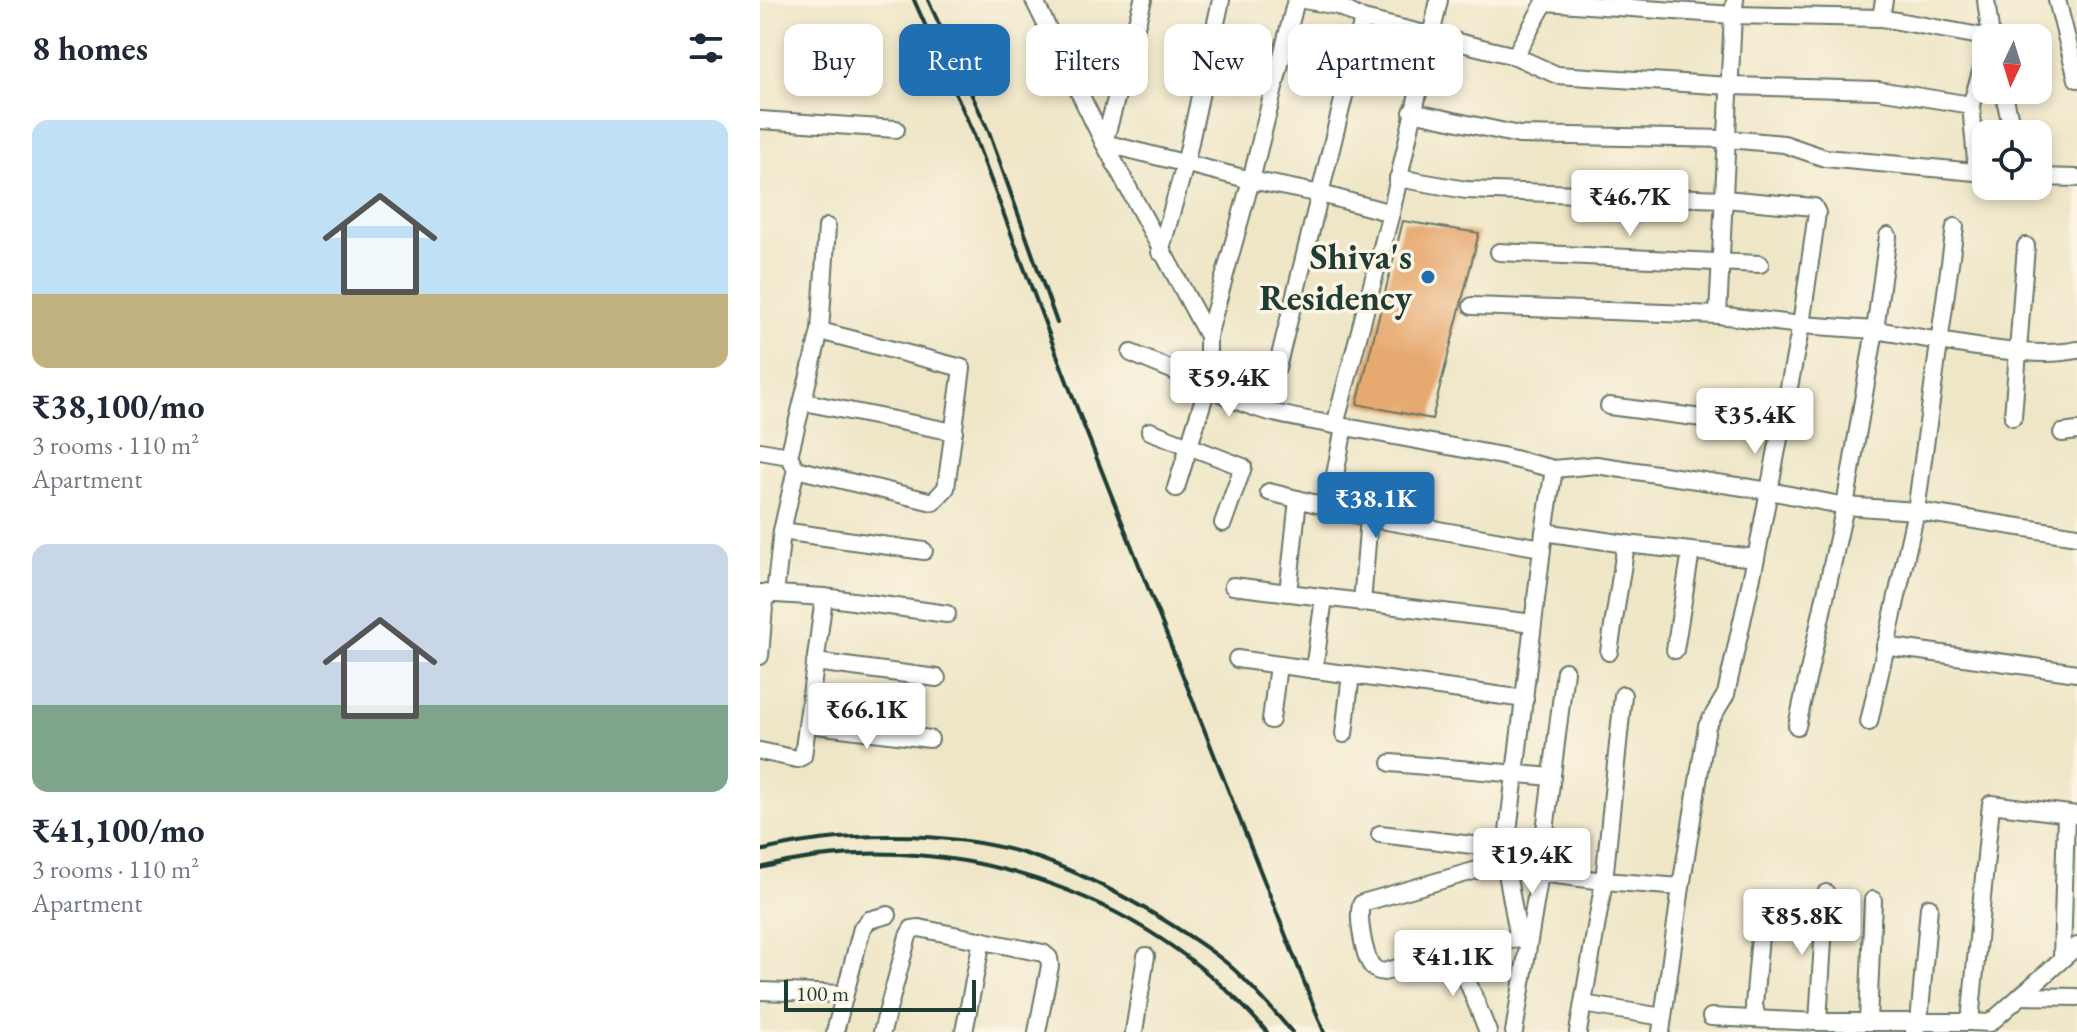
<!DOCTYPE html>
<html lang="en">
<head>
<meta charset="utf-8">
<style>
  :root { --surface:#fff; --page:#f6f6f7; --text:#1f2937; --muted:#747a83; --accent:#1f6fb2 }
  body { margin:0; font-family:"EB Garamond",serif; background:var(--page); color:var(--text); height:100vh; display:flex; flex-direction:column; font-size:30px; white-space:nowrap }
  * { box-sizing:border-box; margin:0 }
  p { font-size:26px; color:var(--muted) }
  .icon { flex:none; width:44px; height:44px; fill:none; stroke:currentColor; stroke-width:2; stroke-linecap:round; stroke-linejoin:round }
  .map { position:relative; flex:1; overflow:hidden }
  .drawer { display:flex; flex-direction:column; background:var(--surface); width:760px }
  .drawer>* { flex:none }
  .guide { position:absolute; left:24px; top:24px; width:760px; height:72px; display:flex; gap:16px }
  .needle { width:52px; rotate:184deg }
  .buttons { position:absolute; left:1212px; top:24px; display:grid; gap:16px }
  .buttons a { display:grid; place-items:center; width:80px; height:80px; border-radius:16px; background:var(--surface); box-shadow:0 4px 12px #0003; font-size:40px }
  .scale { position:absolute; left:24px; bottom:20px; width:192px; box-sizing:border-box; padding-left:8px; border:4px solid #1f3d34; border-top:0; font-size:22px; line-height:28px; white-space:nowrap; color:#1f3d34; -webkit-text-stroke:6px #fcf5e5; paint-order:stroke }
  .price { position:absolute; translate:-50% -68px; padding:0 18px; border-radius:8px; background:#fff; color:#222; font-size:26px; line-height:52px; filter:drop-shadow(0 2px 4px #0008) }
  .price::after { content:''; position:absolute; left:50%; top:48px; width:24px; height:18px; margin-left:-12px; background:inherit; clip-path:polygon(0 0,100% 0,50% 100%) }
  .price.current { background:var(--accent); color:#fff }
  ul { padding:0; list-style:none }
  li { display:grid; align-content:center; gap:16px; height:424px; padding:0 32px }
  li span { display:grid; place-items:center; height:248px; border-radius:16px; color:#555 }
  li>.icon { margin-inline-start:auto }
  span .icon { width:144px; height:144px; fill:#fffc; stroke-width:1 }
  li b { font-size:34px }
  h2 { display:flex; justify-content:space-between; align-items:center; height:96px; padding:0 32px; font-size:34px }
  .pill { padding:0 28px; border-radius:16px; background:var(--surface); box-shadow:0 4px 12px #0003; font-size:28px; line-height:72px }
  .pill.current { background:var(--accent); color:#fff }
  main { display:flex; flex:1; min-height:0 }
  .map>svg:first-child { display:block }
</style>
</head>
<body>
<main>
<section class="drawer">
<h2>8 homes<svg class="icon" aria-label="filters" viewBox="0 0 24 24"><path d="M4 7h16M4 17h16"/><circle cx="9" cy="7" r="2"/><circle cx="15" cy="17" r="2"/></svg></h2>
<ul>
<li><span style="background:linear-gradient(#bfe0f5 70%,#c2b280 0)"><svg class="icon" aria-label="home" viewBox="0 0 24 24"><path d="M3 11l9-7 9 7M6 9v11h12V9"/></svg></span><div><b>₹38,100/mo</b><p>3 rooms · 110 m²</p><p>Apartment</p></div></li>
<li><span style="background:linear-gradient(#c9d6e8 65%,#7fa58c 0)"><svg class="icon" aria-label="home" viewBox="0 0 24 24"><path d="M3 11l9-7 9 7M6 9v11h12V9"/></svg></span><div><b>₹41,100/mo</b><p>3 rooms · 110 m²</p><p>Apartment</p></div></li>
</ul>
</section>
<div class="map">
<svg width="1317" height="1032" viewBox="0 0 1317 1032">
  <rect width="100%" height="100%" fill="#fcf5e5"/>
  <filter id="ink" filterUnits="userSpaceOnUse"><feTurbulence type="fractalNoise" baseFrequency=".0125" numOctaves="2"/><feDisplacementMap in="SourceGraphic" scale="16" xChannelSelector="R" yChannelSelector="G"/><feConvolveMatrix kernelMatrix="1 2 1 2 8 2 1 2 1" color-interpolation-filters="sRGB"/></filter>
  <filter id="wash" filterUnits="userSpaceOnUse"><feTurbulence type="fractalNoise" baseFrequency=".006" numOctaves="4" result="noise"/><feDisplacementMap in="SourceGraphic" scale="32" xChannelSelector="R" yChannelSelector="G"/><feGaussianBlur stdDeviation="1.8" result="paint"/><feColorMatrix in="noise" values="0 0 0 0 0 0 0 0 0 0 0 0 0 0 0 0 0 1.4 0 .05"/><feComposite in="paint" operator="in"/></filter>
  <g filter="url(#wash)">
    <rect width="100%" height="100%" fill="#efe6c7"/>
    <g id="blocks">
      <!-- building -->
      <path fill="#e6a970" d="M 643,221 L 719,233 L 672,419 L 597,404 Z"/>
    </g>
  </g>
  <g filter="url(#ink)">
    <use href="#blocks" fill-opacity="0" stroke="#687867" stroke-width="2"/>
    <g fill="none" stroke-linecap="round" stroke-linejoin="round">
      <defs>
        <g id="minor">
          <path d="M 274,0 L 344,143 L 383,0"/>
          <path d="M 544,0 L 578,6 L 603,19 L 755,56 L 785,2 L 973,15 L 975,0"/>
          <path d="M 1226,0 L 1231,38"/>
          <path d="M 1297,0 L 1317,79"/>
          <path d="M 1121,18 L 1124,0"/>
          <path d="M 755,56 L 797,75 L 970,86 L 1118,90 L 1211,105"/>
          <path d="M 1243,90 L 1253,134"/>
          <path d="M 652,112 L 759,135 L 968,139 L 1024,144 L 1065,158 L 1226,173"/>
          <path d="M 0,120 L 136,129"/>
          <path d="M 344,143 L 448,336 L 491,180 L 561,194 L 631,213 L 575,425 L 742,456 L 794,469 L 836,465 L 1010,491 L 1085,506 L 1115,330 L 1041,325 L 958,315 L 973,15 L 1121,18 L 1231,38"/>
          <path d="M 344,143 L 491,180 L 536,0"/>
          <path d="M 1217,172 L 1211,105 L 1226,56"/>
          <path d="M 1278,177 L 1317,178"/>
          <path d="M 638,178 L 706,190 L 965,199 L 1054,207 L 1057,213 L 1041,325 L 996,558"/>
          <path d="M 631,213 L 679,0"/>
          <path d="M 1195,227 L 1156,511 L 1317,536"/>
          <path d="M 1128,236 L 1115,330 C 1168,338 1267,361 1317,350"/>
          <path d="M 400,252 L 425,165 L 461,0"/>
          <path d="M 739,252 L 1000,264"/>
          <path d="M 712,306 L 958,315"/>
          <path d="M 448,336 L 448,385 C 485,411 531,417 575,425"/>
          <path d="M 371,353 L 448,385 L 416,488"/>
          <path d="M 517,368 L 603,19"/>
          <path d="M 44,402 L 194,432"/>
          <path d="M 849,406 L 1020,428"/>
          <path d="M 1253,417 L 1266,246"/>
          <path d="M 584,427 L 569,507 L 609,518 L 782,548"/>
          <path d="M 390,431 L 483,467 L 463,523"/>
          <path d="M 1302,433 L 1317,431"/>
          <path d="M 0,451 L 29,456 L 36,469 L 173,502 L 186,488 L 202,368 L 60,331 L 67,227"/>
          <path d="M 29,456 L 60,331"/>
          <path d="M 794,469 L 784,532 L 746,849 L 782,855 L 780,873 L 844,881 L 921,887 L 901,1032"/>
          <path d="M 509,492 L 569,507"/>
          <path d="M 22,531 L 164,551"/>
          <path d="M 784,532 L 866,544 L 996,558 L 966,694 L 947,726 L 921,887"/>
          <path d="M 473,586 L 773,623"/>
          <path d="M 0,593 L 64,597 L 187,614"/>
          <path d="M 528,593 L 538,499"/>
          <path d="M 15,594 L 22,531 L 36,469"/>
          <path d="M 602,603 L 609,518"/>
          <path d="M 1125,646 L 1317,673"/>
          <path d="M 915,650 L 931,551"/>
          <path d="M 849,652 L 866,544"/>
          <path d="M 0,656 L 5,594"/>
          <path d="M 477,659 L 765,699"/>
          <path d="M 55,662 L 177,678"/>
          <path d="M 554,670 L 564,598"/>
          <path d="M 511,720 L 518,665"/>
          <path d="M 48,724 L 170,739"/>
          <path d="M 1037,726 L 1085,506 L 1156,511 L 1109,722"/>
          <path d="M 584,734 L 591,674"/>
          <path d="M 0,751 L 37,759 L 43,756 L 64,597"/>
          <path d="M 631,763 L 792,777"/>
          <path d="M 620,834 L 746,849 L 745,862 L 602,903 C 596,912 604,957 612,966 C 616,971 619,971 624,972 L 695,950 L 769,937"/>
          <path d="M 782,855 L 805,671"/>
          <path d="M 745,862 L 759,939"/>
          <path d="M 695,950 L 728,1032"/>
          <path d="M 1302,959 L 1306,814"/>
          <path d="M 0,991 L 84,994"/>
          <path d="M 1260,996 L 1317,997"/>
          <path d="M 823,1004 L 903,1017"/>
          <path d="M 951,1017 L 1058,1022 L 1210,1022 L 1231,804 L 1317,815"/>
          <path d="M 997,1018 L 994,1005 L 1003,901"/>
          <path d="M 1058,1022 L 1066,893"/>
          <path d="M 1108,1022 L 1113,900"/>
          <path d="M 1210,1022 L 1230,1023 L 1317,946"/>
          <path d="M 75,1032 L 102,928 L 109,920 L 128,915"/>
          <path d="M 122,1032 L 148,936 L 152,929 L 159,928 L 283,953 L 289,958 L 290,966 L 277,1032"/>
          <path d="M 204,1032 L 222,940"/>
          <path d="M 374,1032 L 386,956"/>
          <path d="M 754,1032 L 780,873"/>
          <path d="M 818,1032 L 844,881 L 863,695"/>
          <path d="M 1154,1032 L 1159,1023 L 1169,907"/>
        </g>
      </defs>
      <!-- minor casing -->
      <use href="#minor" stroke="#687867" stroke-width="20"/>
      <!-- minor -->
      <use href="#minor" stroke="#fff" stroke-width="16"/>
      <!-- rail -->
      <g stroke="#1f3d34" stroke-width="4">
        <path d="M 154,0 L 212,130 L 320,416 L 564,1032"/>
        <path d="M 168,0 L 229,132 L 297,323"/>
        <path d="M 0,851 C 79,831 188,830 266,854 C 314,869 361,894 404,920 C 426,934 449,948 469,965 C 492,985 512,1009 532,1032"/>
        <path d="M 0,868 C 183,822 385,889 507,1032"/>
      </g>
    </g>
  </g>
  <!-- markers -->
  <circle fill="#1f6fb2" stroke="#fcf5e5" stroke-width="3" cx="668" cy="277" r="8"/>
  <g text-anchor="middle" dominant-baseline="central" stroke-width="7" stroke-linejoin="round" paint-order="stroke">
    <!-- poi labels -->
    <g font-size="36" font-weight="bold" fill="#1f3d34" stroke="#fcf5e5" text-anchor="end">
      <text x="652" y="256">Shiva's<tspan x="652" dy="41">Residency</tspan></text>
    </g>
  </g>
</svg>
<div class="buttons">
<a><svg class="needle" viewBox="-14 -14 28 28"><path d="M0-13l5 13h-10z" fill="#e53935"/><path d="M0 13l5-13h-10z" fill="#747a83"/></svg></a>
<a><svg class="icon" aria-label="locate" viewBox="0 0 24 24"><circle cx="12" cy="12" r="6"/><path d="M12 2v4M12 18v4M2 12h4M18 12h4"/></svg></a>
</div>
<div class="scale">100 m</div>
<b class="price" style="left:870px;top:238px">₹46.7K</b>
<b class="price" style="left:469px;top:419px">₹59.4K</b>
<b class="price" style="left:995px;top:456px">₹35.4K</b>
<b class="price current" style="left:616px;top:540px">₹38.1K</b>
<b class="price" style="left:107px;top:751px">₹66.1K</b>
<b class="price" style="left:772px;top:896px">₹19.4K</b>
<b class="price" style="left:1042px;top:957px">₹85.8K</b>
<b class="price" style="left:693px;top:998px">₹41.1K</b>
<div class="guide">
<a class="pill">Buy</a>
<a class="pill current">Rent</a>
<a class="pill">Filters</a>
<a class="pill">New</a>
<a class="pill">Apartment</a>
</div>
</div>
</main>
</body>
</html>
